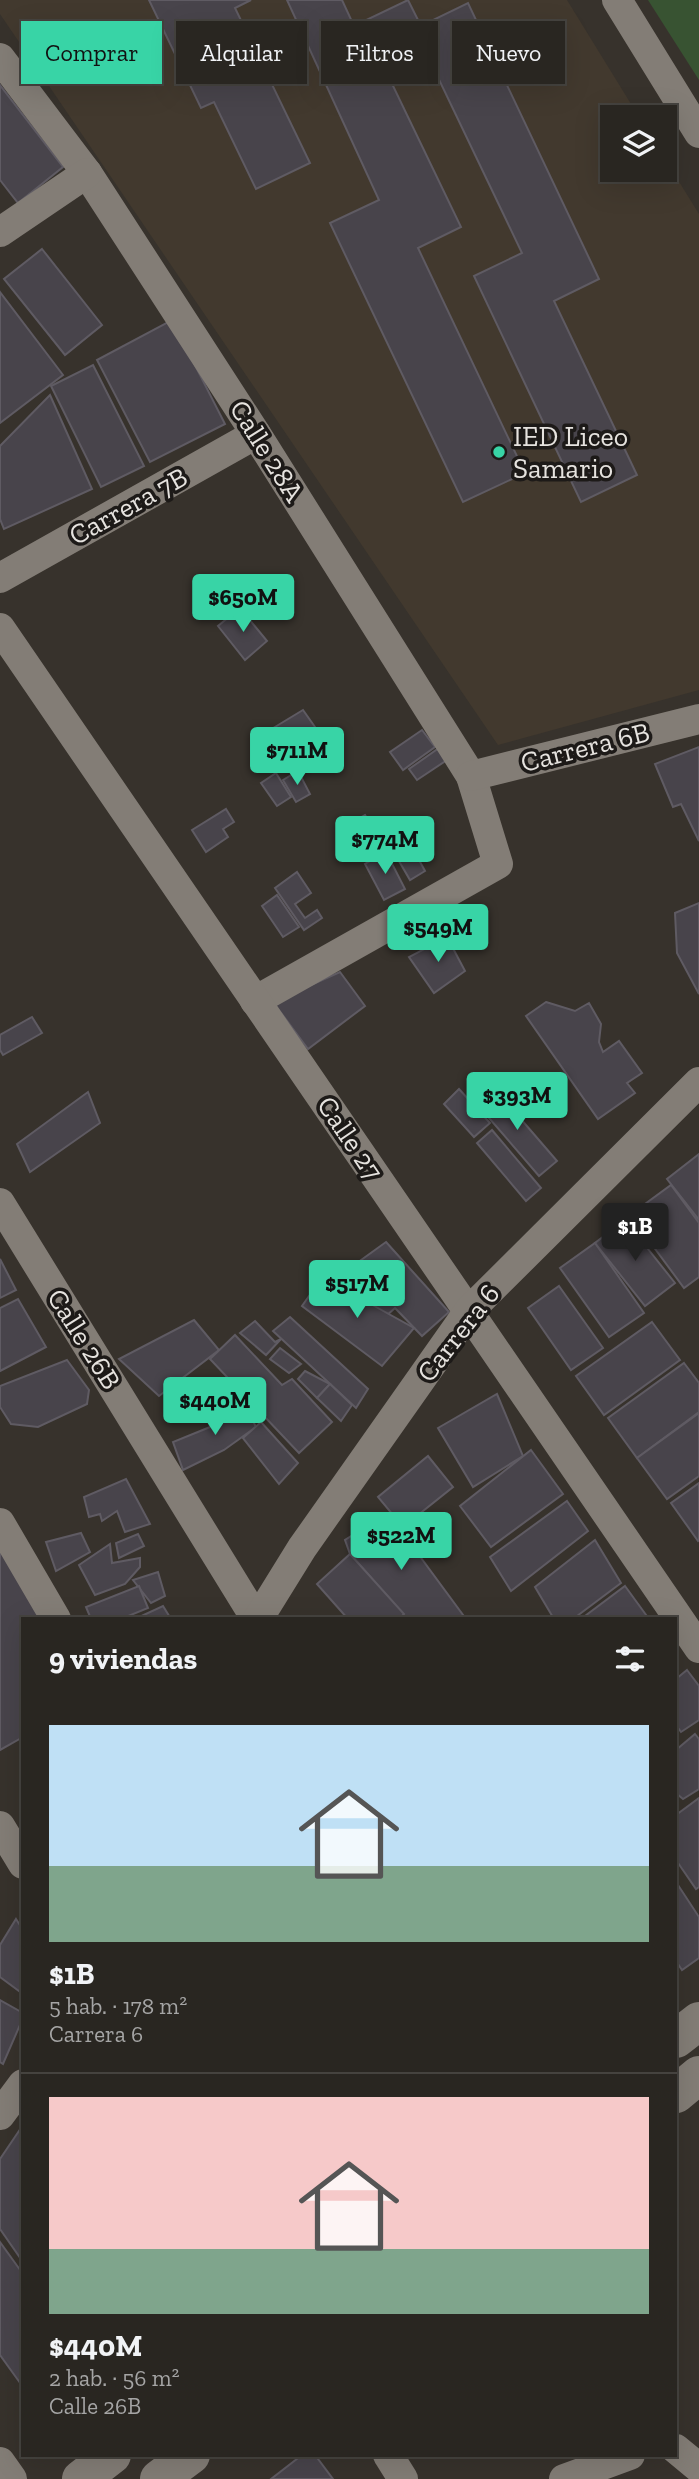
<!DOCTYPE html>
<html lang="es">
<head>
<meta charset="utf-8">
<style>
  :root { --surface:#292621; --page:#312e2a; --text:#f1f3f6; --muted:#a5a5a5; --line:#45433f; --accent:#38d4a6 }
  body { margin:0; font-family:"Zilla Slab",serif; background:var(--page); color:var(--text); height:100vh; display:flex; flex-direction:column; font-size:26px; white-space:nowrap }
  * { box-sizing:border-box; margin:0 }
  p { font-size:23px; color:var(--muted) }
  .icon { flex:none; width:38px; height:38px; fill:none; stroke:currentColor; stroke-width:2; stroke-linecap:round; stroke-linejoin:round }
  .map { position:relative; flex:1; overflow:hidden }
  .side { position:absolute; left:21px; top:1617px; width:656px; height:840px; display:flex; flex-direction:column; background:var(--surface); border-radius:0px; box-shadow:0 7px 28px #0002,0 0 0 2px var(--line) }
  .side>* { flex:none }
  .hud { position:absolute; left:21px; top:21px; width:658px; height:63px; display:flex; gap:14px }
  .controls { position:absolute; left:600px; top:105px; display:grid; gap:14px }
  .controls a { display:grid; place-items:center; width:77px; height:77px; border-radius:0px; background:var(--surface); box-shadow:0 7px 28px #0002,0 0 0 2px var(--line); font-size:35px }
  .price { position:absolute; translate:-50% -60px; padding:0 16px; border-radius:7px; background:var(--accent); color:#111; font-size:23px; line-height:46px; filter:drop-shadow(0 2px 4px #0008) }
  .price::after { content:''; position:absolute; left:50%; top:42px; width:21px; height:16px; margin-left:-10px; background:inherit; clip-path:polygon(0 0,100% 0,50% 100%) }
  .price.selected { background:#222; color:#fff }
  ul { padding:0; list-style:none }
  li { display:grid; align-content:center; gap:14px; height:371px; padding:0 28px }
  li+li { border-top:2px solid var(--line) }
  li span { display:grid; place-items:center; height:217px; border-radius:0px; color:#555 }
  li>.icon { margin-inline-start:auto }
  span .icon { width:126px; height:126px; fill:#fffc; stroke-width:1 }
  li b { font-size:30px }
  h2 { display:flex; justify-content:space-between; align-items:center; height:84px; padding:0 28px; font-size:30px }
  .pill { padding:0 24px; border-radius:0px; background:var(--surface); box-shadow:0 7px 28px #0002,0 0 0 2px var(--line); font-size:24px; line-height:63px }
  .pill.selected { background:var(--accent); color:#111 }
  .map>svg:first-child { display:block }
</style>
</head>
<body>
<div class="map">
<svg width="699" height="2479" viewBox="0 0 699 2479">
  <rect width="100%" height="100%" fill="#37322c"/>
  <!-- built -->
  <path fill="#42392e" d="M 0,0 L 567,0 L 639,117 L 612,117 L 612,170 L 665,170 L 665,159 L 699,214 L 699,690 L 498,745 L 0,14 Z"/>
  <!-- green -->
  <path fill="#385332" d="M 648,0 L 699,0 L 699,80 Z"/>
  <!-- building -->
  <g fill="#48444b" stroke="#5f5b63" stroke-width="2">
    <path d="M 149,0 L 251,0 L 235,8 L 310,163 L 256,189 L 214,102 L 201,108 Z"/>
    <path d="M 287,0 L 342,0 L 354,26 L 408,0 L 421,26 L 468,3 L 599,279 L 554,301 L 637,475 L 581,502 L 474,276 L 522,253 L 422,44 L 382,63 L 461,227 L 418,248 L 525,473 L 463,502 L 330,223 L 379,200 Z"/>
    <path d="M 0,85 L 63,167 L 18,203 L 0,180 Z"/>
    <path d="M 42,249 L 102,325 L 65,355 L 4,279 Z"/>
    <path d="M 0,292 L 63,375 L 0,423 Z"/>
    <path d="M 172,320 L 225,424 L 150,462 L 97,360 Z"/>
    <path d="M 93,365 L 144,466 L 101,487 L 51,386 Z"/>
    <path d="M 50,395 L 92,489 L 4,529 L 0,519 L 0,446 Z"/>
    <path d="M 240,608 L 267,641 L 245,660 L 218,626 Z"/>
    <path d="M 303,710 L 315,727 L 279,753 L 276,750 L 281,747 L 277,741 L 272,744 L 265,733 Z"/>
    <path d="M 422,730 L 435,747 L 403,770 L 390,752 Z"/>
    <path d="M 699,747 L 699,841 L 681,804 L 673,807 L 655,764 Z"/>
    <path d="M 439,748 L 447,760 L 417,780 L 409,769 Z"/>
    <path d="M 298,771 L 310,794 L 296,802 L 283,780 Z"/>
    <path d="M 276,773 L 291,797 L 277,806 L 261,783 Z"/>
    <path d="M 226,809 L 234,822 L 223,829 L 228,837 L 206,852 L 192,830 Z"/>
    <path d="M 365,815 L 383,846 L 359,860 L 346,837 L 363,828 L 358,819 Z"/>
    <path d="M 408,840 L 425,871 L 410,880 L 392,849 Z"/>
    <path d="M 386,852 L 405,889 L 384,900 L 365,864 Z"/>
    <path d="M 297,872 L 311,893 L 295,904 L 305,918 L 317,910 L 322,918 L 304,930 L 275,888 Z"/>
    <path d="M 277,895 L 299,927 L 283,937 L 262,906 Z"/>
    <path d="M 699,903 L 699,994 L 677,953 L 675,913 Z"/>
    <path d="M 447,937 L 465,971 L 434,993 L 409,957 Z"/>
    <path d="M 340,972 L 365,1006 L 308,1049 L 273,1002 Z"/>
    <path d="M 546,1002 L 575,1011 L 589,1003 L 601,1024 L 599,1042 L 603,1052 L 619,1041 L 642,1073 L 627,1083 L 635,1093 L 598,1119 L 526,1016 Z"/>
    <path d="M 32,1017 L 42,1033 L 3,1055 L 0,1050 L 0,1035 Z"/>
    <path d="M 459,1089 L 490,1123 L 474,1137 L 444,1104 Z"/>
    <path d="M 495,1089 L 557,1161 L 539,1176 L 477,1104 Z"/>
    <path d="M 88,1092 L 100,1123 L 30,1172 L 17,1144 Z"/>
    <path d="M 492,1130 L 541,1188 L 526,1201 L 477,1143 Z"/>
    <path d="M 699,1154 L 699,1220 L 667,1179 Z"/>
    <path d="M 671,1185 L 699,1223 L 699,1277 L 684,1288 L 630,1215 Z"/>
    <path d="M 625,1220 L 675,1283 L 645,1306 L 595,1243 Z"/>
    <path d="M 386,1242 L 449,1312 L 422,1336 L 395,1308 L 385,1317 L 360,1298 L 339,1276 Z"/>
    <path d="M 595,1243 L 644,1313 L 609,1337 L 560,1268 Z"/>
    <path d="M 0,1259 L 16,1290 L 0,1298 Z"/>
    <path d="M 324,1275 L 340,1287 L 414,1328 L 382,1366 L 302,1306 Z"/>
    <path d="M 559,1286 L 603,1348 L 571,1370 L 528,1308 Z"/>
    <path d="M 18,1299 L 46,1347 L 0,1371 L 0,1308 Z"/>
    <path d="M 290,1317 L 368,1389 L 356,1408 L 273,1331 Z"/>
    <path d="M 194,1320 L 219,1350 L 159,1396 L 119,1359 Z"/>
    <path d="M 255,1321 L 275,1342 L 281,1339 L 266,1355 L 240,1333 Z"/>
    <path d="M 652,1322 L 680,1360 L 604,1415 L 576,1376 Z"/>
    <path d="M 235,1335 L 282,1385 L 292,1379 L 332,1422 L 299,1453 L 210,1359 Z"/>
    <path d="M 280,1348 L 301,1364 L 289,1373 L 270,1359 Z"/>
    <path d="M 67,1360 L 89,1390 L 87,1404 L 38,1427 L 11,1424 L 0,1407 L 0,1386 Z"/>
    <path d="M 684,1363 L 699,1383 L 699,1412 L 637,1458 L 608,1418 Z"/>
    <path d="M 305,1371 L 330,1384 L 317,1398 L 298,1379 Z"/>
    <path d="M 330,1384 L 352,1405 L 341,1421 L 317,1398 Z"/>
    <path d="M 497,1394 L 523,1456 L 473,1487 L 438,1428 Z"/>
    <path d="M 243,1402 L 256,1427 L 224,1450 L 183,1470 L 173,1442 L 210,1427 L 209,1421 Z"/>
    <path d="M 699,1413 L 699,1476 L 667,1499 L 637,1458 Z"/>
    <path d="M 261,1422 L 298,1463 L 279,1484 L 243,1438 Z"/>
    <path d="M 531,1450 L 563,1494 L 491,1547 L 460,1506 Z"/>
    <path d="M 428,1456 L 453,1487 L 403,1527 L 378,1497 Z"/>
    <path d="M 126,1479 L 150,1524 L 125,1532 L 117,1511 L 102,1521 L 100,1514 L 89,1517 L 84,1497 Z"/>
    <path d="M 699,1483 L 699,1540 L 698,1541 L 671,1503 Z"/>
    <path d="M 567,1501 L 588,1531 L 511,1591 L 490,1557 Z"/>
    <path d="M 388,1513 L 466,1619 L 407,1619 L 350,1554 L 345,1540 Z"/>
    <path d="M 81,1533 L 90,1552 L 56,1571 L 46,1542 Z"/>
    <path d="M 138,1534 L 144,1546 L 119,1558 L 116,1543 Z"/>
    <path d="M 0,1536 L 43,1619 L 23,1619 L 23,1737 L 0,1750 Z"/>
    <path d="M 595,1540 L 621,1583 L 573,1619 L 554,1619 L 535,1587 Z"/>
    <path d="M 110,1544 L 112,1563 L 140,1558 L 140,1567 L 125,1584 L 95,1595 L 79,1565 Z"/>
    <path d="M 350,1554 L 404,1614 L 399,1619 L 348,1619 L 317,1584 Z"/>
    <path d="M 158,1572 L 165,1596 L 151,1603 L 133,1580 Z"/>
    <path d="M 139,1586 L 148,1608 L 121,1619 L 91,1619 L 86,1607 Z"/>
    <path d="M 625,1586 L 649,1619 L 581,1619 Z"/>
    <path d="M 163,1606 L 171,1619 L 135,1619 Z"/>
    <path d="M 687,1670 L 699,1686 L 699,1720 L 681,1732 L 676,1725 L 676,1679 Z"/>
    <path d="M 695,1734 L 699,1739 L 699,1789 L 683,1799 L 676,1793 L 676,1750 Z"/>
    <path d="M 699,1798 L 699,1887 L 696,1889 L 676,1860 L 676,1815 Z"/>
    <path d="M 676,1882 L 699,1917 L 699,1958 L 682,1970 L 676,1961 Z"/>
    <path d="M 16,1919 L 23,1930 L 23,1994 L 0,1977 L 0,1945 Z"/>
    <path d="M 0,2000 L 23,2013 L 23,2018 L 3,2064 L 0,2062 Z"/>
    <path d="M 23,2125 L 23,2262 L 0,2229 L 0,2159 Z"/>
    <path d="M 0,2242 L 23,2274 L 23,2387 L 0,2355 Z"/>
    <path d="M 302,2455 L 315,2455 L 333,2479 L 271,2479 Z"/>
  </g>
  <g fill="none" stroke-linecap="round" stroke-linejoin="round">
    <!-- street -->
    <g stroke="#837d76" stroke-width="30">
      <path d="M 617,0 L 699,133"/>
      <path d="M 0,58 L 87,173 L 256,434 L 471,776 L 498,864 L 255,1001"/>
      <path d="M 0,232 L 87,173"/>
      <path d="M 0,578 L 256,434"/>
      <path d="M 0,628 L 699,1648"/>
      <path d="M 471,776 L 699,719"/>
      <path d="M 0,1203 L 256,1619"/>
      <path d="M 0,1523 L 56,1619"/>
      <path d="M 258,1619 L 302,1548 L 469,1311 L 699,1082"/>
      <path d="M 0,1826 L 23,1864"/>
      <path d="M 0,2115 L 23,2084"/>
      <path d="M 676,2449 L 699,2468"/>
      <path d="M 388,2455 L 403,2479"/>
      <path d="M 0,2462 L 12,2479"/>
      <path d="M 564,2479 L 630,2455"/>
    </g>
    <!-- secondary -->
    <g stroke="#837d76" stroke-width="38">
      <path d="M 676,2039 L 699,2021"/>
      <path d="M 676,2094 L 699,2075"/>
      <path d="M 81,2479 L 112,2455"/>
      <path d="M 159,2479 L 191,2455"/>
    </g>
  </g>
  <!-- markers -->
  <circle fill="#38d4a6" stroke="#1d1a18" stroke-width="2.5" cx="499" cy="452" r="7"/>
  <g text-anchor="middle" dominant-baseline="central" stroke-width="7" stroke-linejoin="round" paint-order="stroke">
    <!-- poi labels -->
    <g font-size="28" fill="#e6e3df" stroke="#1d1a18" text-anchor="start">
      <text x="513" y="436">IED Liceo<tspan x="513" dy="32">Samario</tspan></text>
    </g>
    <!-- street labels -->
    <g font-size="28" fill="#e6e3df" stroke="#1d1a18">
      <text transform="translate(267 451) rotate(58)">Calle 28A</text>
      <text transform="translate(128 506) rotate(-29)">Carrera 7B</text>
      <text transform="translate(585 747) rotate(-14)">Carrera 6B</text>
      <text transform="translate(350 1138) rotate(56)">Calle 27</text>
      <text transform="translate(458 1333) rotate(-52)">Carrera 6</text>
      <text transform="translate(84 1339) rotate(58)">Calle 26B</text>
    </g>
  </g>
</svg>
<div class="controls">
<a><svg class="icon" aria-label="layers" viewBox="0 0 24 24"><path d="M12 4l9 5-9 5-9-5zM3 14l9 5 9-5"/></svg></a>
</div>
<b class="price" style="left:243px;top:634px">$650M</b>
<b class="price" style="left:297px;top:787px">$711M</b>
<b class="price" style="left:385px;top:876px">$774M</b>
<b class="price" style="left:438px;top:964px">$549M</b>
<b class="price" style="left:517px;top:1132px">$393M</b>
<b class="price selected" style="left:635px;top:1263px">$1B</b>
<b class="price" style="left:357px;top:1320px">$517M</b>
<b class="price" style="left:215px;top:1437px">$440M</b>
<b class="price" style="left:401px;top:1572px">$522M</b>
<div class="hud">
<a class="pill selected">Comprar</a>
<a class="pill">Alquilar</a>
<a class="pill">Filtros</a>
<a class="pill">Nuevo</a>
</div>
<section class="side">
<h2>9 viviendas<svg class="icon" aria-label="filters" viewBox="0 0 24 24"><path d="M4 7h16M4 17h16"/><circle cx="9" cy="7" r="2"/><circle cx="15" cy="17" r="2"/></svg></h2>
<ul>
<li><span style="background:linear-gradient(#bfe0f5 65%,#7fa58c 0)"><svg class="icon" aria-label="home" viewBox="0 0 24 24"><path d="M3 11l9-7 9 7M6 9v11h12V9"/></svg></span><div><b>$1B</b><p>5 hab. · 178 m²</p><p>Carrera 6</p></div></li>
<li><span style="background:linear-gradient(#f6c9c9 70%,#7fa58c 0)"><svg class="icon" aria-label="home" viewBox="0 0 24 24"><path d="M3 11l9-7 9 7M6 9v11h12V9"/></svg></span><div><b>$440M</b><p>2 hab. · 56 m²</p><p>Calle 26B</p></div></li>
</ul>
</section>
</div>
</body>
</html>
